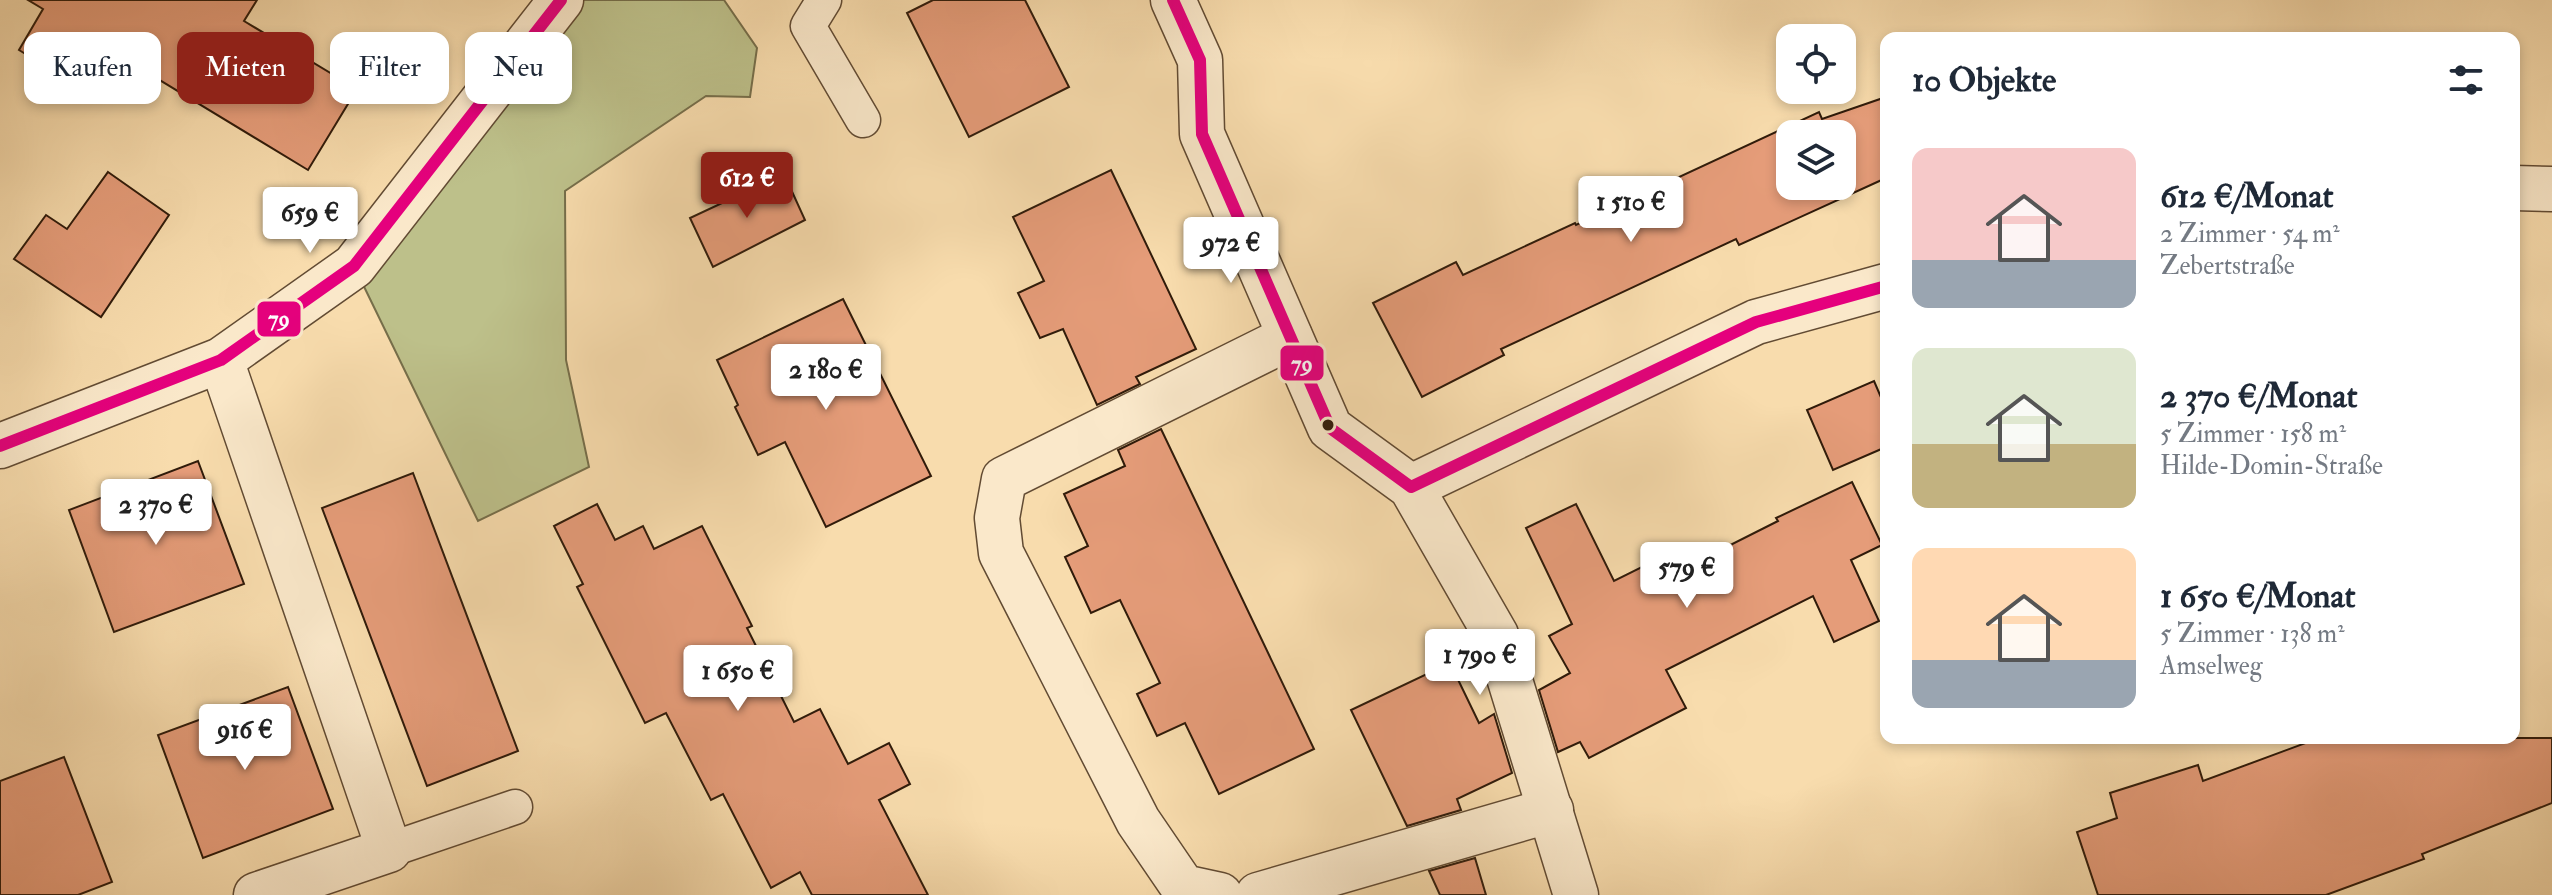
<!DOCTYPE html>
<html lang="de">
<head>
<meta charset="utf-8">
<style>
  :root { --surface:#fff; --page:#f2f2f3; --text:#1f2937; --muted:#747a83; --accent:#8f2418 }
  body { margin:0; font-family:"IM FELL Double Pica",serif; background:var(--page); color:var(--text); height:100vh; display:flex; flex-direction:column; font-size:30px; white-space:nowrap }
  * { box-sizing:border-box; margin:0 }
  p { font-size:26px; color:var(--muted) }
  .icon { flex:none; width:44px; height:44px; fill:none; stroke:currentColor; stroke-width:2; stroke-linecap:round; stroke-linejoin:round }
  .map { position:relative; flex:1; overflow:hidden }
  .panel { position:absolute; left:1880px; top:32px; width:640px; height:712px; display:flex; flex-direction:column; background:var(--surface); border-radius:16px; box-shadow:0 4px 12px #0003 }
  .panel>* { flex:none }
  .guide { position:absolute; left:24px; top:32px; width:760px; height:72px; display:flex; gap:16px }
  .tools { position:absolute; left:1776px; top:24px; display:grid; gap:16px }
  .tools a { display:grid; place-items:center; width:80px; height:80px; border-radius:16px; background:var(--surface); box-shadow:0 4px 12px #0003; font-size:40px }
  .price { position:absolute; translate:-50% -68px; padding:0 18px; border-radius:8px; background:#fff; color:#222; font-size:26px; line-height:52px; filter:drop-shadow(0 2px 4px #0008) }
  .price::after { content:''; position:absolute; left:50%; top:48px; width:24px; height:18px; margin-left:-12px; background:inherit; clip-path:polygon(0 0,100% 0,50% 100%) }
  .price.on { background:var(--accent); color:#fff }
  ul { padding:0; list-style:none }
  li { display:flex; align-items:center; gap:24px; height:200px; padding:0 32px }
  li span { display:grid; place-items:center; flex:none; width:224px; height:160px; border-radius:16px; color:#555 }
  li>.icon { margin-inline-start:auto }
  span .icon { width:96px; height:96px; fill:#fffc; stroke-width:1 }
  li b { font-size:34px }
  h2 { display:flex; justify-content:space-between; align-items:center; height:96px; padding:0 32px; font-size:34px }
  .pill { padding:0 28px; border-radius:16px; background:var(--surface); box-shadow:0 4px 12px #0003; font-size:28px; line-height:72px }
  .pill.on { background:var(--accent); color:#fff }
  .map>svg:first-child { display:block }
</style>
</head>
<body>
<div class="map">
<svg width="2552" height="895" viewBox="0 0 2552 895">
  <rect width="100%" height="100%" fill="#f8dcad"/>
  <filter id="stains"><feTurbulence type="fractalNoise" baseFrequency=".0025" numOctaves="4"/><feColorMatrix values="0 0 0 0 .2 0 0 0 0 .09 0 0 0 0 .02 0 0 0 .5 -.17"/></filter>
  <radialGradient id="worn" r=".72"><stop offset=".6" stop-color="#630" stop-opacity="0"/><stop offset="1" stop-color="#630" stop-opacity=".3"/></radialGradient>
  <!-- green -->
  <path fill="#bdc08a" stroke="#766e4a" stroke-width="2" d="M 561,0 L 724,0 L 757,48 L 750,97 L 706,96 L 565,191 L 566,360 L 589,467 L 478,521 L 354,266 Z"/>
  <!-- building -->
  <g fill="#e59c79" stroke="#301b0a" stroke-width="2" fill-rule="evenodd">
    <path d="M 28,0 L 257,0 L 244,21 L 357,89 L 308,170 L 105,47 L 81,88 L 19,50 L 43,9 Z"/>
    <path d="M 933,0 L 1025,0 L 1069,87 L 969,137 L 907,13 Z"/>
    <path d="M 1886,97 L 1886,178 L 1739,245 L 1736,239 L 1501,349 L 1504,355 L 1422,397 L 1373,303 L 1456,262 L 1463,275 L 1575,223 L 1576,225 L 1819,112 L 1822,119 ZM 1790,134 L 1842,134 L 1842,186 L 1790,186 Z"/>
    <path d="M 1111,170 L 1196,349 L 1136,377 L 1140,384 L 1097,405 L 1063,329 L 1040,338 L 1018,293 L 1044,281 L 1013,217 Z"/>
    <path d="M 108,172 L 169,215 L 101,317 L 14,259 L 46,215 L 67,229 Z"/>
    <path d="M 784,174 L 805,220 L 713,267 L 690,218 Z"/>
    <path d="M 843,299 L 931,476 L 826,527 L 785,442 L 758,455 L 735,407 L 738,405 L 717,360 Z"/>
    <path d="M 1874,381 L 1886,409 L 1886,447 L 1833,470 L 1807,410 Z"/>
    <path d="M 1161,429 L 1314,749 L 1219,794 L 1185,723 L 1157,736 L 1137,694 L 1160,683 L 1120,600 L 1091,613 L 1065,557 L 1088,546 L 1064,494 L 1125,466 L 1118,450 Z"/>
    <path d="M 198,461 L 244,584 L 114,632 L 69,510 Z"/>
    <path d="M 413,473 L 518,751 L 427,786 L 322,508 Z"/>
    <path d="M 1852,482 L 1882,545 L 1851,560 L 1879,621 L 1834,642 L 1813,596 L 1666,670 L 1686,708 L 1589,758 L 1580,742 L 1558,752 L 1539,690 L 1570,673 L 1549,636 L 1572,624 L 1526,528 L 1576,504 L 1614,581 L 1664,556 L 1673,574 L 1778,521 L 1776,518 Z"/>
    <path d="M 597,504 L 615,540 L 643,526 L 654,549 L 702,526 L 752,626 L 747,628 L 794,722 L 820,709 L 848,764 L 889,743 L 910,784 L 879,800 L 928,895 L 812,895 L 800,872 L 771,888 L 723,794 L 711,800 L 666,713 L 645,723 L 577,587 L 583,584 L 554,526 Z"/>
    <path d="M 1450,663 L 1479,723 L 1494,714 L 1512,773 L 1457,799 L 1461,810 L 1407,826 L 1351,710 Z"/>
    <path d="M 288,687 L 333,809 L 203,858 L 158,735 Z"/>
    <path d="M 2319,738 L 2552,738 L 2552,803 L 2422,854 L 2424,859 L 2326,895 L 2098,895 L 2077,832 L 2117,818 L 2110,793 L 2198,765 L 2203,781 Z"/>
    <path d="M 64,757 L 112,882 L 78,895 L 0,895 L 0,781 Z"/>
    <path d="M 1475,858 L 1486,895 L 1440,895 L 1429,871 Z"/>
  </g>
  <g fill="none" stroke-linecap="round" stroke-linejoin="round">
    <defs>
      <g id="service">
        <path d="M 824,0 L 808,26 L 863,120"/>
        <path d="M 389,850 L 515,807"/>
      </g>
      <g id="minor">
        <path d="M 1173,0 L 1200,60 L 1202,134 L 1330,428 L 1411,487 L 1496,635 L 1576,895"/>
        <path d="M 2514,188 L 2552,189"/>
        <path d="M 221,360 L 389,850 L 256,895"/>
        <path d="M 0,446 L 221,360 L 354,266 L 561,0"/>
        <path d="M 1411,487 L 1756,322 L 1886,286"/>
        <path d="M 1220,895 L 1183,887 L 1138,821 L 1001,553 L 997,518 L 1004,479 L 1290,337"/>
        <path d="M 1258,895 L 1551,810"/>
      </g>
    </defs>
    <!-- service casing -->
    <use href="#service" stroke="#624b33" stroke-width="37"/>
    <!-- minor casing -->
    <use href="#minor" stroke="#624b33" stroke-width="47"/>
    <!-- service -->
    <use href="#service" stroke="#fae8ca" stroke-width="34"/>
    <!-- minor -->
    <use href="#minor" stroke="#fae8ca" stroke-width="44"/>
    <defs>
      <g id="bus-1">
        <path d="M 1173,0 L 1200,60 L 1202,134 L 1330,428 L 1411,487 L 1756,322 L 1886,286"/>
        <path d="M 0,446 L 221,360 L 354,266 L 561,0"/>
      </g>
    </defs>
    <!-- bus-1 casing -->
    <use href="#bus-1" stroke="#fae8ca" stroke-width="18"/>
    <!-- bus-1 -->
    <use href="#bus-1" stroke="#e5007d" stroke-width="12"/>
  </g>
  <!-- markers -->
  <circle fill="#301b0a" stroke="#fae8ca" stroke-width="3" cx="1328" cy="425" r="7"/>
  <g stroke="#fae8ca" stroke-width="3">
    <rect x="256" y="300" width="46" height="38" rx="8" fill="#e5007d"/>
    <rect x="1279" y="344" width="46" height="38" rx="8" fill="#e5007d"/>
  </g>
  <g font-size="22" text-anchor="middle" font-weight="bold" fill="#fff">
    <text x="279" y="326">79</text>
    <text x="1302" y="371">79</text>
  </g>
  <rect width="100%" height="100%" filter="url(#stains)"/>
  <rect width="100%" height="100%" fill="url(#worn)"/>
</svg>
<div class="tools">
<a><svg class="icon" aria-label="locate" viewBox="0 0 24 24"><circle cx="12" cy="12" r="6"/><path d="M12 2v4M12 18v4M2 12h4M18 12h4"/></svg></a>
<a><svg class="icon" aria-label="layers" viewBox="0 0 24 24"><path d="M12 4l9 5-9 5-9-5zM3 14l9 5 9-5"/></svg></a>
</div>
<b class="price on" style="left:747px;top:220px">612 €</b>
<b class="price" style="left:1631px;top:244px">1 510 €</b>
<b class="price" style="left:310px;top:255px">659 €</b>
<b class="price" style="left:1231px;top:285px">972 €</b>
<b class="price" style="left:826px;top:412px">2 180 €</b>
<b class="price" style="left:156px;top:547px">2 370 €</b>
<b class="price" style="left:1687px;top:610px">579 €</b>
<b class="price" style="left:1480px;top:697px">1 790 €</b>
<b class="price" style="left:738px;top:713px">1 650 €</b>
<b class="price" style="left:245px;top:772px">916 €</b>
<div class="guide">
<a class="pill">Kaufen</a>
<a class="pill on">Mieten</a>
<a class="pill">Filter</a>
<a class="pill">Neu</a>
</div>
<section class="panel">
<h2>10 Objekte<svg class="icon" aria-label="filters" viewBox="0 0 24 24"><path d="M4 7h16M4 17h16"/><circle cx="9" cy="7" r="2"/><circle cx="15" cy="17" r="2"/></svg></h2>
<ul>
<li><span style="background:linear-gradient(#f6c9c9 70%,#9aa5b1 0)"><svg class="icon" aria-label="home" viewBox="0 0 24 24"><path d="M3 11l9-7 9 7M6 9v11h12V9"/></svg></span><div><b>612 €/Monat</b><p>2 Zimmer · 54 m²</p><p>Zebertstraße</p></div></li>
<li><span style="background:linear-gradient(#dfe7d0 60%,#c2b280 0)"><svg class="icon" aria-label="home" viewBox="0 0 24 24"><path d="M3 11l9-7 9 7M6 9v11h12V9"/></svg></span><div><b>2 370 €/Monat</b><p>5 Zimmer · 158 m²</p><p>Hilde-Domin-Straße</p></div></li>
<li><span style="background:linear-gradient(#ffd9b3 70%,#9aa5b1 0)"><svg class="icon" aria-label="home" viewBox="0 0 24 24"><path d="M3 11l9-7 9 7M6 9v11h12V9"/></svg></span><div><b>1 650 €/Monat</b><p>5 Zimmer · 138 m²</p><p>Amselweg</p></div></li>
</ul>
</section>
</div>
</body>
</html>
